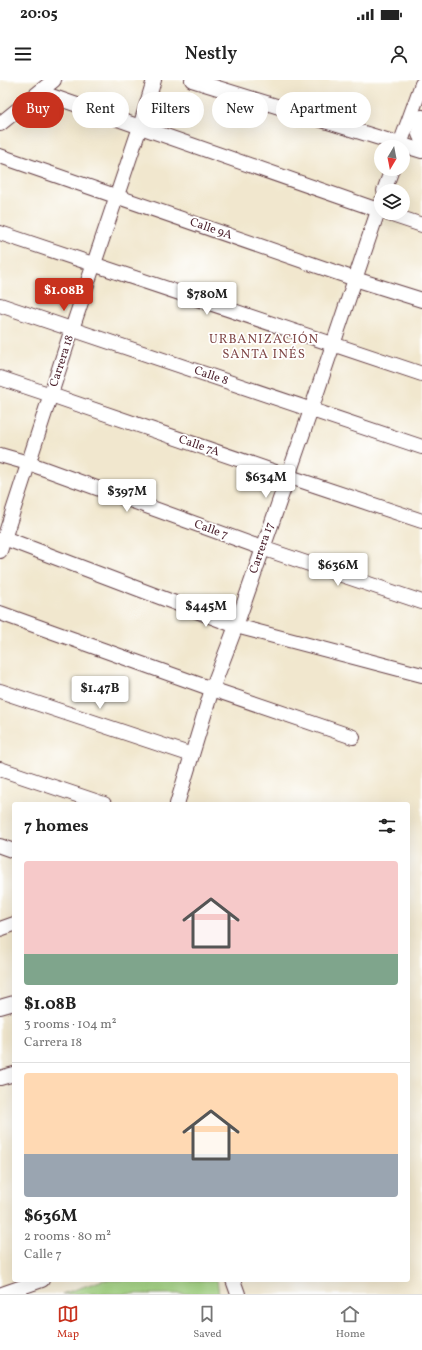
<!DOCTYPE html>
<html lang="en">
<head>
<meta charset="utf-8">
<style>
  :root { --surface:#fff; --page:#f2f2f2; --text:#222; --muted:#767676; --line:#e0e0e0; --accent:#c8321e }
  body { margin:0; font-family:Vollkorn,serif; background:var(--page); color:var(--text); height:100vh; display:flex; flex-direction:column; font-size:15px; white-space:nowrap }
  * { box-sizing:border-box; margin:0 }
  p { font-size:13px; color:var(--muted) }
  .icon { flex:none; width:22px; height:22px; fill:none; stroke:currentColor; stroke-width:2; stroke-linecap:round; stroke-linejoin:round }
  .map { position:relative; flex:1; overflow:hidden }
  .details { position:absolute; left:12px; top:722px; width:398px; height:480px; display:flex; flex-direction:column; background:var(--surface); border-radius:4px; box-shadow:0 4px 16px #0002 }
  .details>* { flex:none }
  .hud { position:absolute; left:12px; top:12px; width:398px; height:36px; display:flex; gap:8px }
  .needle { width:26px; rotate:190deg }
  .fabs { position:absolute; left:374px; top:60px; display:grid; gap:8px }
  .fabs a { display:grid; place-items:center; width:36px; height:36px; border-radius:50%; background:var(--surface); box-shadow:0 4px 16px #0002; font-size:20px }
  .price { position:absolute; translate:-50% -34px; padding:0 9px; border-radius:4px; background:#fff; color:#222; font-size:13px; line-height:26px; filter:drop-shadow(0 1px 2px #0008) }
  .price::after { content:''; position:absolute; left:50%; top:24px; width:12px; height:9px; margin-left:-6px; background:inherit; clip-path:polygon(0 0,100% 0,50% 100%) }
  .price.active { background:var(--accent); color:#fff }
  ul { padding:0; list-style:none }
  li { display:grid; align-content:center; gap:8px; height:212px; padding:0 12px }
  li+li { border-top:1px solid var(--line) }
  li span { display:grid; place-items:center; height:124px; border-radius:4px; color:#555 }
  li>.icon { margin-inline-start:auto }
  span .icon { width:72px; height:72px; fill:#fffc; stroke-width:1 }
  li b { font-size:17px }
  h2 { display:flex; justify-content:space-between; align-items:center; height:48px; padding:0 12px; font-size:17px }
  .tag { padding:0 14px; border-radius:18px; background:var(--surface); box-shadow:0 4px 16px #0002; font-size:14px; line-height:36px }
  .tag.active { background:var(--accent); color:#fff }
  .status { display:flex; justify-content:space-between; align-items:center; height:28px; padding:0 20px; background:var(--surface); direction:ltr }
  .status svg { height:11px; fill:currentColor }
  header { display:flex; justify-content:space-between; align-items:center; height:52px; padding:0 12px; background:var(--surface); font-size:18px; font-weight:600 }
  .tab-bar { display:flex; justify-content:space-around; align-items:center; height:56px; border-top:1px solid var(--line); background:var(--surface); font-size:11px; color:var(--muted) }
  .tab-bar a { display:grid; justify-items:center; gap:2px }
  .tab-bar .active { color:var(--accent) }
  .map>svg:first-child { display:block }
</style>
</head>
<body>
<div class="status"><b>20:05</b><svg viewBox="0 0 49 12"><path d="M0 12V9h3v3zM5 12V6h3v6zM10 12V3h3v9zM15 12V0h3v12zM26 1h20v11H26zM47 4h2v5h-2z"/></svg></div>
<header><svg class="icon" aria-label="menu" viewBox="0 0 24 24"><path d="M4 6h16M4 12h16M4 18h16"/></svg>Nestly<svg class="icon" aria-label="person" viewBox="0 0 24 24"><circle cx="12" cy="8" r="4"/><path d="M4 21q1-7 8-7t8 7"/></svg></header>
<div class="map">
<svg width="422" height="1214" viewBox="0 0 422 1214">
  <rect width="100%" height="100%" fill="#fff"/>
  <filter id="ink" filterUnits="userSpaceOnUse"><feTurbulence type="fractalNoise" baseFrequency=".025" numOctaves="2"/><feDisplacementMap in="SourceGraphic" scale="8" xChannelSelector="R" yChannelSelector="G"/><feConvolveMatrix kernelMatrix="1 2 1 2 8 2 1 2 1" color-interpolation-filters="sRGB"/></filter>
  <filter id="wash" filterUnits="userSpaceOnUse"><feTurbulence type="fractalNoise" baseFrequency=".012" numOctaves="4" result="noise"/><feDisplacementMap in="SourceGraphic" scale="16" xChannelSelector="R" yChannelSelector="G"/><feGaussianBlur stdDeviation="0.9" result="paint"/><feColorMatrix in="noise" values="0 0 0 0 0 0 0 0 0 0 0 0 0 0 0 0 0 1.4 0 .05"/><feComposite in="paint" operator="in"/></filter>
  <g filter="url(#wash)">
    <rect width="100%" height="100%" fill="#f1e7ce"/>
    <!-- green -->
    <path fill="#a1d280" stroke="#767856" d="M 103,1200 L 217,1200 L 219,1214 L 62,1214 Z"/>
  </g>
  <g filter="url(#ink)">
    <g fill="none" stroke-linecap="round" stroke-linejoin="round">
      <defs>
        <g id="minor">
          <path d="M 192,0 L 422,71"/>
          <path d="M 40,12 L 381,131"/>
          <path d="M 422,37 L 419,54 L 422,61"/>
          <path d="M 0,44 L 54,0"/>
          <path d="M 399,67 L 422,4"/>
          <path d="M 0,76 L 355,199 L 422,220"/>
          <path d="M 384,111 L 392,89"/>
          <path d="M 386,133 L 422,145"/>
          <path d="M 0,153 L 422,294"/>
          <path d="M 0,225 L 422,367"/>
          <path d="M 0,298 L 51,315 L 287,396 L 422,441"/>
          <path d="M 0,375 L 28,383 L 262,468 L 422,522"/>
          <path d="M 4,458 L 236,546 L 422,595"/>
          <path d="M 0,471 L 72,249 L 140,47 L 154,0"/>
          <path d="M 0,533 L 212,609 L 353,657"/>
          <path d="M 0,611 L 192,675"/>
          <path d="M 0,689 L 104,724"/>
          <path d="M 177,724 L 212,609 L 236,546 L 311,330 L 381,122"/>
          <path d="M 0,766 L 14,771"/>
          <path d="M 0,849 L 14,844"/>
          <path d="M 0,927 L 14,923"/>
          <path d="M 0,998 L 14,994"/>
          <path d="M 233,1200 L 238,1214"/>
          <path d="M 2,1214 L 42,1200"/>
        </g>
      </defs>
      <!-- minor casing -->
      <use href="#minor" stroke="#633d43" stroke-width="16"/>
      <!-- minor -->
      <use href="#minor" stroke="#fff" stroke-width="14"/>
    </g>
  </g>
  <g text-anchor="middle" dominant-baseline="central" stroke-width="3.5" stroke-linejoin="round" paint-order="stroke">
    <!-- street labels -->
    <g font-size="12" fill="#4a1f2b" stroke="#fff">
      <text transform="translate(211 149) rotate(19)">Calle 9A</text>
      <text transform="translate(62 281) rotate(-72)">Carrera 18</text>
      <text transform="translate(211 296) rotate(19)">Calle 8</text>
      <text transform="translate(199 366) rotate(19)">Calle 7A</text>
      <text transform="translate(211 450) rotate(20)">Calle 7</text>
      <text transform="translate(262 468) rotate(-71)">Carrera 17</text>
    </g>
    <!-- neighbourhood labels -->
    <g font-size="13" letter-spacing="1" fill="#804847" stroke="#fff">
      <text x="264" y="260">URBANIZACIÓN<tspan x="264" dy="15">SANTA INÉS</tspan></text>
    </g>
  </g>
</svg>
<div class="fabs">
<a><svg class="needle" viewBox="-14 -14 28 28"><path d="M0-13l5 13h-10z" fill="#e53935"/><path d="M0 13l5-13h-10z" fill="#767676"/></svg></a>
<a><svg class="icon" aria-label="layers" viewBox="0 0 24 24"><path d="M12 4l9 5-9 5-9-5zM3 14l9 5 9-5"/></svg></a>
</div>
<b class="price active" style="left:64px;top:232px">$1.08B</b>
<b class="price" style="left:207px;top:236px">$780M</b>
<b class="price" style="left:266px;top:419px">$634M</b>
<b class="price" style="left:127px;top:433px">$397M</b>
<b class="price" style="left:338px;top:507px">$636M</b>
<b class="price" style="left:206px;top:548px">$445M</b>
<b class="price" style="left:100px;top:630px">$1.47B</b>
<div class="hud">
<a class="tag active">Buy</a>
<a class="tag">Rent</a>
<a class="tag">Filters</a>
<a class="tag">New</a>
<a class="tag">Apartment</a>
</div>
<section class="details">
<h2>7 homes<svg class="icon" aria-label="filters" viewBox="0 0 24 24"><path d="M4 7h16M4 17h16"/><circle cx="9" cy="7" r="2"/><circle cx="15" cy="17" r="2"/></svg></h2>
<ul>
<li><span style="background:linear-gradient(#f6c9c9 75%,#7fa58c 0)"><svg class="icon" aria-label="home" viewBox="0 0 24 24"><path d="M3 11l9-7 9 7M6 9v11h12V9"/></svg></span><div><b>$1.08B</b><p>3 rooms · 104 m²</p><p>Carrera 18</p></div></li>
<li><span style="background:linear-gradient(#ffd9b3 65%,#9aa5b1 0)"><svg class="icon" aria-label="home" viewBox="0 0 24 24"><path d="M3 11l9-7 9 7M6 9v11h12V9"/></svg></span><div><b>$636M</b><p>2 rooms · 80 m²</p><p>Calle 7</p></div></li>
</ul>
</section>
</div>
<nav class="tab-bar">
<a class="active"><svg class="icon" aria-label="map" viewBox="0 0 24 24"><path d="M3 6l6-2 6 2 6-2v14l-6 2-6-2-6 2zM9 4v14M15 6v14"/></svg>Map</a>
<a><svg class="icon" aria-label="saved" viewBox="0 0 24 24"><path d="M7 4h10v16l-5-4-5 4z"/></svg>Saved</a>
<a><svg class="icon" aria-label="home" viewBox="0 0 24 24"><path d="M3 11l9-7 9 7M6 9v11h12V9"/></svg>Home</a>
</nav>
</body>
</html>
